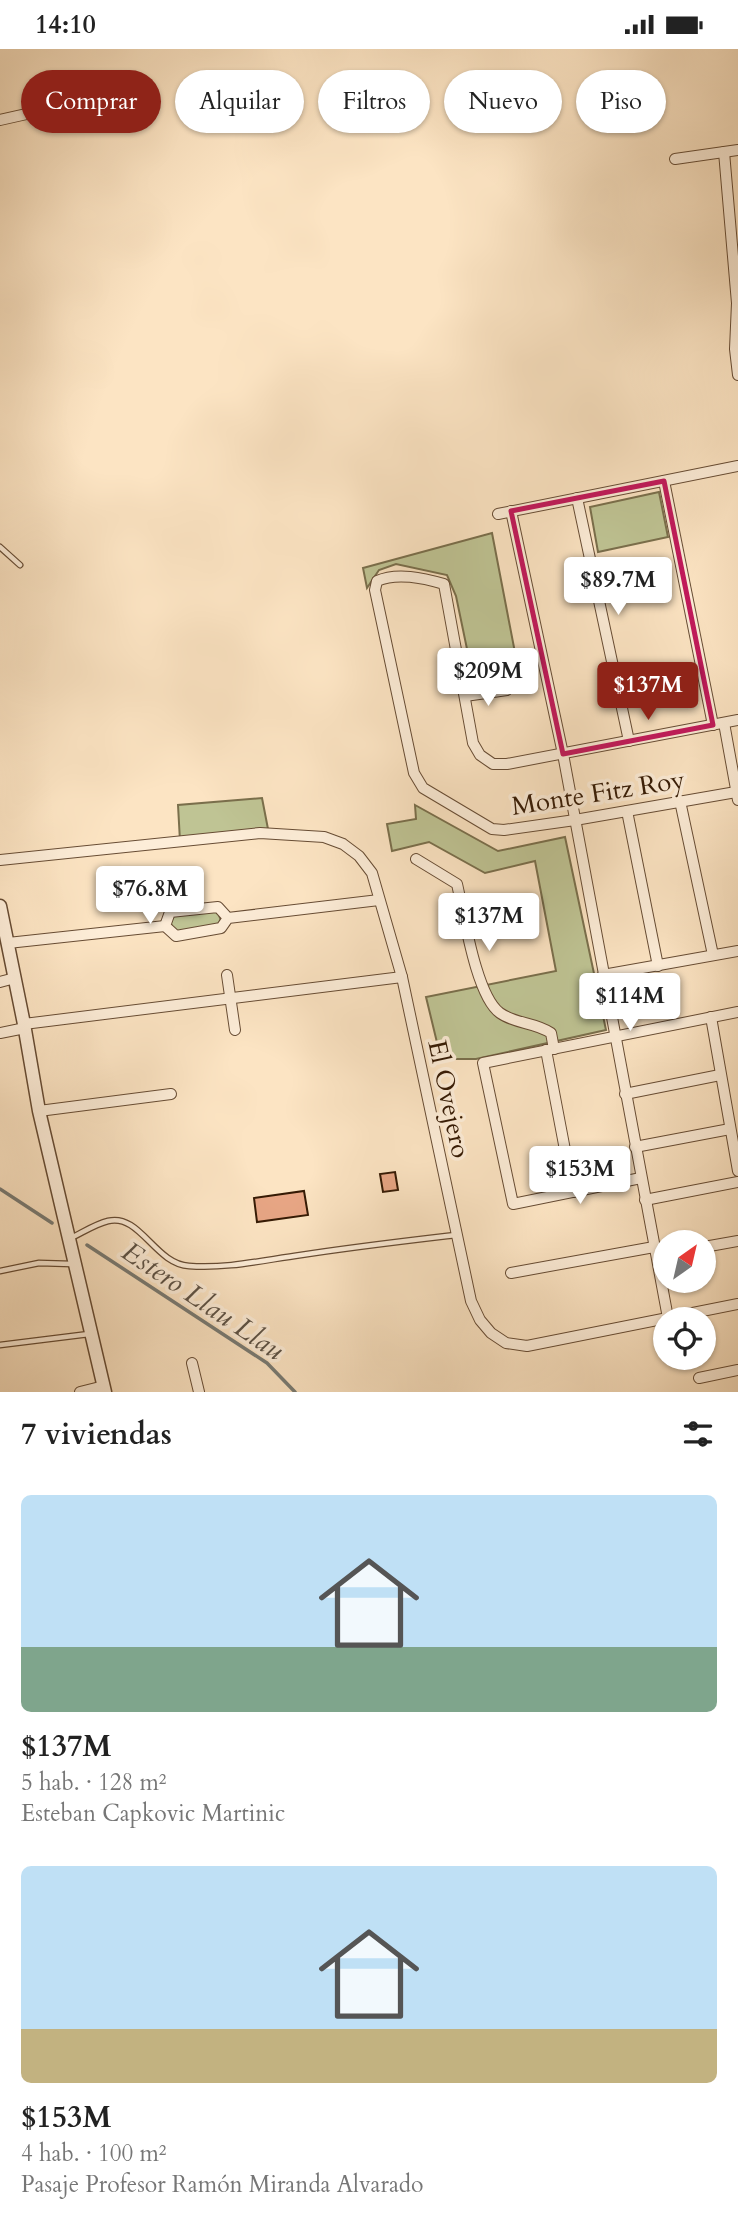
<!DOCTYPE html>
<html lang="es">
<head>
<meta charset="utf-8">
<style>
  :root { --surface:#fff; --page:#f2f2f2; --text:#222; --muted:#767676; --accent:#8f2418 }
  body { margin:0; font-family:Cardo,serif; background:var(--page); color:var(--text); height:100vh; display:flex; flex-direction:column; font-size:26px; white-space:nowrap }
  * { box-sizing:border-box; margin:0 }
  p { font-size:23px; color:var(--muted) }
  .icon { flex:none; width:38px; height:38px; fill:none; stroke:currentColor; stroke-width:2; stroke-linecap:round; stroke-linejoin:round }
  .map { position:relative; height:1343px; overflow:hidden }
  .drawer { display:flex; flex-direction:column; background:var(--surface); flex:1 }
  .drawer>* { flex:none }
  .banner { position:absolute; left:21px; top:21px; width:696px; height:63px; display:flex; gap:14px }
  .needle { width:46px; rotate:34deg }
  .fabs { position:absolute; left:653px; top:1181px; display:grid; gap:14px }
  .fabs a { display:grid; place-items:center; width:63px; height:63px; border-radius:50%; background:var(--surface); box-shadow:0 2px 5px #0004; font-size:35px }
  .price { position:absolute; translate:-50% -60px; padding:0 16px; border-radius:7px; background:#fff; color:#222; font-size:23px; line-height:46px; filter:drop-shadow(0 2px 4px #0008) }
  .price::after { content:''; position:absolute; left:50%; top:42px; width:21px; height:16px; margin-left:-10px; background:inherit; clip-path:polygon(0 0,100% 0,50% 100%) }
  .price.current { background:var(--accent); color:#fff }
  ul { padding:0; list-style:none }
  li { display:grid; align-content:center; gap:14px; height:371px; padding:0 21px }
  li span { display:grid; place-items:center; height:217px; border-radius:10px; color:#555 }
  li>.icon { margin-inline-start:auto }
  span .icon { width:126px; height:126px; fill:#fffc; stroke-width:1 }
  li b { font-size:30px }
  h2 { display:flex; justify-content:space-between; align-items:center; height:84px; padding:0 21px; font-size:30px }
  .pill { padding:0 24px; border-radius:32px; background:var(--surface); box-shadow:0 2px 5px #0004; font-size:24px; line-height:63px }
  .pill.current { background:var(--accent); color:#fff }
  .status { display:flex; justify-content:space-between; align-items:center; height:49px; padding:0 35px; background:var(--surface); direction:ltr }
  .status svg { height:19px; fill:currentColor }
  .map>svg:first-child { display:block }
</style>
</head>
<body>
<div class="status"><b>14:10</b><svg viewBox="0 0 49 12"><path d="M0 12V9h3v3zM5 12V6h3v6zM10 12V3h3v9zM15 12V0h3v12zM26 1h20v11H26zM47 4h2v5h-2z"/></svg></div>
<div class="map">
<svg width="738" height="1343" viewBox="0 0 738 1343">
  <rect width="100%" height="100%" fill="#fce4c3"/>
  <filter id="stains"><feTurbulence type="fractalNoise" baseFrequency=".00286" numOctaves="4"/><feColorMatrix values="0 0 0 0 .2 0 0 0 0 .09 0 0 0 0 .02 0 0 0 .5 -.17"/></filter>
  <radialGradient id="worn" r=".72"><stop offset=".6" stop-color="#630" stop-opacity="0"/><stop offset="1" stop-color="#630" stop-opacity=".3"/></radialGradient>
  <!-- green -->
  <g fill="#bfc494" stroke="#7a6f4c" stroke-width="2">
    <path d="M 659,443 L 668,488 L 598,503 L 590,458 Z"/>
    <path d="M 492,484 L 517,614 L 472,624 L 456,547 L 447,526 L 396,515 L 379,521 L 367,539 L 363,519 Z"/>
    <path d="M 262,749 L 268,780 L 180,792 L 178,756 Z"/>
    <path d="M 415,756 L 498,802 L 565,788 L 606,981 L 476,1010 L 441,1010 L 426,948 L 556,922 L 535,812 L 485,824 L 429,793 L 392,802 L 387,775 L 416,770 Z"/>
    <path d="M 213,861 C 219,864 220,867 221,874 L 217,877 L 178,883 L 174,881 L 170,873 L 175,866 Z"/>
  </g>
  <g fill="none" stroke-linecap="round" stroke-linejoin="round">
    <!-- stream -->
    <g stroke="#797b74" stroke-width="3.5">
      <path d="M 0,1140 L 52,1174"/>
      <path d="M 87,1196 L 267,1314 L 295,1343"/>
    </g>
  </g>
  <!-- building -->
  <g fill="#e8a685" stroke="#351a04" stroke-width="2">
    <path d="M 395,1123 L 398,1141 L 383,1143 L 380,1125 Z"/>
    <path d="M 304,1142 L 308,1166 L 257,1173 L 254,1149 Z"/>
  </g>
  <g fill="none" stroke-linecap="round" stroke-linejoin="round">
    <defs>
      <g id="service">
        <path d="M 0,498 L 20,516"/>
        <path d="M 69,1190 C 82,1184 95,1175 108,1172 C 140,1164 155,1215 189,1217 C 226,1220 264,1211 301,1206 C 352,1198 404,1192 455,1186"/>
        <path d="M 0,1222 L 39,1214 L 72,1215"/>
        <path d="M 0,1296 L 89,1285"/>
      </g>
      <g id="minor">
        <path d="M 0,71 L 71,55"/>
        <path d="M 724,103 L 737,254 L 735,300 L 738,326"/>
        <path d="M 675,110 L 738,101"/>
        <path d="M 664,432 L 713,676"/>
        <path d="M 577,449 L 629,692"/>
        <path d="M 511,462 L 563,705 L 668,1269"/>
        <path d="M 498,465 L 738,417"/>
        <path d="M 465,647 L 507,641"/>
        <path d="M 724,674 L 738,751"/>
        <path d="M 736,743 L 575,771 L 504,781 L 492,780 L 423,739 L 414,724 L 375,541 L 377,532 C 397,523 423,529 444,535 L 473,694 L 480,706 L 493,715 L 507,715 L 738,671"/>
        <path d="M 680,752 L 713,906"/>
        <path d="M 627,762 L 658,917"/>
        <path d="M 416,810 L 457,835 C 464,865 476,947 500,964 C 515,975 535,973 551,984 L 554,1000"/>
        <path d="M 0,811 L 260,784 L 324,788 L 343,795 L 359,807 L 372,824 L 402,928 L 471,1252 L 480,1271 L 491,1284 L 506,1294 L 527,1297 L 738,1255"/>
        <path d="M 228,869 L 221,879 L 176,887 L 165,877 L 170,863 L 218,858 L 228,869 L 379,851"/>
        <path d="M 8,894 L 165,877"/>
        <path d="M 227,926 L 235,981"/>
        <path d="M 603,926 L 738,902"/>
        <path d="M 0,933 L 15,929"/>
        <path d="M 711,968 L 738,1122"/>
        <path d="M 24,975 L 402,928"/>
        <path d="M 0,984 L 25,979"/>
        <path d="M 546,1001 L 573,1143"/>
        <path d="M 625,1045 L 720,1026"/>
        <path d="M 39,1062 L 171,1045"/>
        <path d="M 635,1098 L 730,1080"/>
        <path d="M 641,1129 L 513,1155 L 483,1014 L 738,963"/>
        <path d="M 645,1151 L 738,1133"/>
        <path d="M 704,1198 L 738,1192"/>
        <path d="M 511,1224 L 654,1198"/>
        <path d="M 192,1314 L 199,1343"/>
        <path d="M 699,1329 L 738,1321"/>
        <path d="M 80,1343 L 104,1337"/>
      </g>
      <path id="tertiary" d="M 0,857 L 24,975 L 39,1062 L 105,1343"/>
    </defs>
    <!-- service casing -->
    <use href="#service" stroke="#674c34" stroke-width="7"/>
    <!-- minor casing -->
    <use href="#minor" stroke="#674c34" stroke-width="12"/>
    <!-- tertiary casing -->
    <use href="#tertiary" stroke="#674c34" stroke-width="15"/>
    <!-- service -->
    <use href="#service" stroke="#fdedd8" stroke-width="4.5"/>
    <!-- minor -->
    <use href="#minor" stroke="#fdedd8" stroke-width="10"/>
    <!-- tertiary -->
    <use href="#tertiary" stroke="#fdedd8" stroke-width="12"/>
  </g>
  <!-- marked area -->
  <path fill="none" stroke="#c2185b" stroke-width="5" stroke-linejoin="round" d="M 664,432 L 713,676 L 563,705 L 511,462 Z"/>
  <g text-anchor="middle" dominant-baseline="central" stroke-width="7" stroke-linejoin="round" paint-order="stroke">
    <!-- street labels -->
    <g font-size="26" fill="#351a04" stroke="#fdedd8">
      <text transform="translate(598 744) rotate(-9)">Monte Fitz Roy</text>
      <text transform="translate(449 1050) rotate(78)">El Ovejero</text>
    </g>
    <!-- water labels -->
    <g font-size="28" font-style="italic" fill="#5d5245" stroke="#fdedd8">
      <text transform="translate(203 1252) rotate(34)">Estero Llau Llau</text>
    </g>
  </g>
  <rect width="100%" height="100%" filter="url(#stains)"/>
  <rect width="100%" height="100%" fill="url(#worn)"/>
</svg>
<div class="fabs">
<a><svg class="needle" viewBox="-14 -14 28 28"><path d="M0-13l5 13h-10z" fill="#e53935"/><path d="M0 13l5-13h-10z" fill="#767676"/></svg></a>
<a><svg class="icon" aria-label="locate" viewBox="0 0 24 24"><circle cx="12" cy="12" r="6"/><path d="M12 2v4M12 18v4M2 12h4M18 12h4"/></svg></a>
</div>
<b class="price" style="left:618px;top:568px">$89.7M</b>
<b class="price" style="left:488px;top:659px">$209M</b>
<b class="price current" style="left:648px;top:673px">$137M</b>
<b class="price" style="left:150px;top:877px">$76.8M</b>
<b class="price" style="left:489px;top:904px">$137M</b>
<b class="price" style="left:630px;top:984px">$114M</b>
<b class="price" style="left:580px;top:1157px">$153M</b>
<div class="banner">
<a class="pill current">Comprar</a>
<a class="pill">Alquilar</a>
<a class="pill">Filtros</a>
<a class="pill">Nuevo</a>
<a class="pill">Piso</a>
</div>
</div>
<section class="drawer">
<h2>7 viviendas<svg class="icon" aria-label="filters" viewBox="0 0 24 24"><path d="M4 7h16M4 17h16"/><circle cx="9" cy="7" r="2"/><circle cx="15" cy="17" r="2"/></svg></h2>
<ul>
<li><span style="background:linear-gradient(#bfe0f5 70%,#7fa58c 0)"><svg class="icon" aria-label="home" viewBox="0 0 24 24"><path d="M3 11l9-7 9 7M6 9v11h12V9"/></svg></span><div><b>$137M</b><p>5 hab. · 128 m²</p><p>Esteban Capkovic Martinic</p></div></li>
<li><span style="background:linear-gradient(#bfe0f5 75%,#c2b280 0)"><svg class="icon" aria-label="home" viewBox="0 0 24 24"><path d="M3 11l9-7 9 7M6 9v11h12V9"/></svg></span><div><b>$153M</b><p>4 hab. · 100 m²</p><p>Pasaje Profesor Ramón Miranda Alvarado</p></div></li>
</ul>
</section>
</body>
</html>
